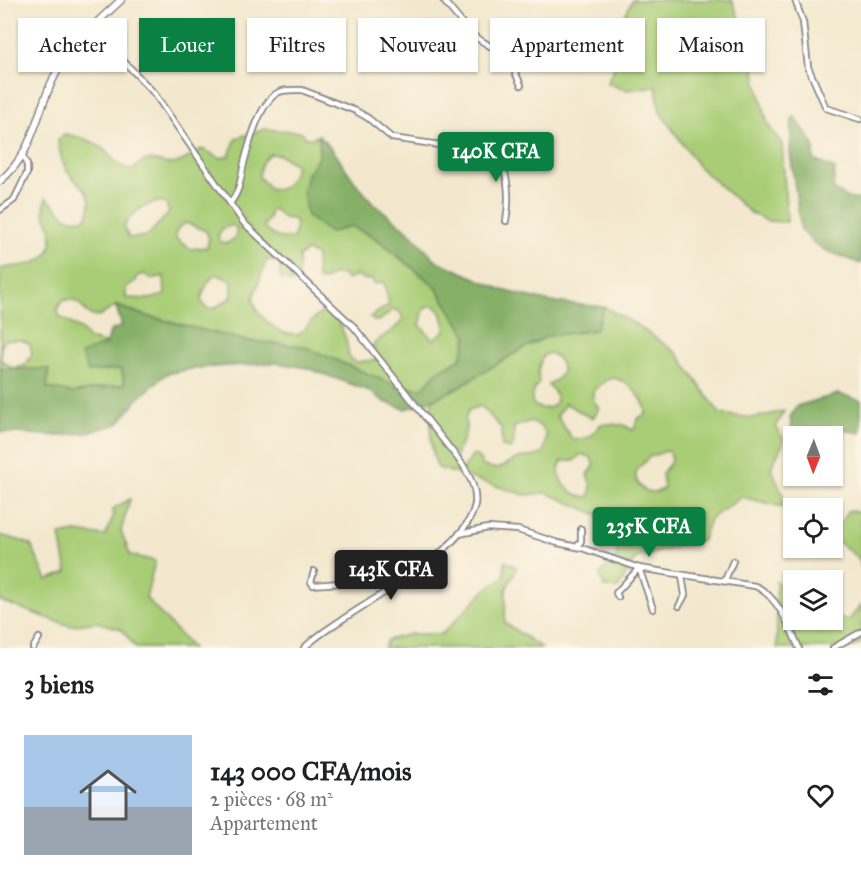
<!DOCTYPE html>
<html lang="fr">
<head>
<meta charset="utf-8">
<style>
  :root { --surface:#fff; --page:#f2f2f2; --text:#202124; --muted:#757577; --line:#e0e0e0; --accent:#0b8043 }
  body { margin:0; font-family:"IM FELL Great Primer",serif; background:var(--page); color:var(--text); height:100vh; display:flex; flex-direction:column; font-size:22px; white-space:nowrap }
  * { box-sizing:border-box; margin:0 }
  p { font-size:20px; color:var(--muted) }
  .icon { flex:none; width:33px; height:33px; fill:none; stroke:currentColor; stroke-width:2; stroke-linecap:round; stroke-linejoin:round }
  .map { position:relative; height:648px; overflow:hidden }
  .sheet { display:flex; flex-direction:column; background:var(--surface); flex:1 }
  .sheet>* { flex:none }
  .hud { position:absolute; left:18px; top:18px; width:825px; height:54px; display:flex; gap:12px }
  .needle { width:39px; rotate:181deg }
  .fabs { position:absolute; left:783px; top:426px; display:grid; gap:12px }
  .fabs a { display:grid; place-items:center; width:60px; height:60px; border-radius:0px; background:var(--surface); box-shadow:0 2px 4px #0004; font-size:30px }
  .price { position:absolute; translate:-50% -51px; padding:0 14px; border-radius:6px; background:var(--accent); color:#fff; font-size:20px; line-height:39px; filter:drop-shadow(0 2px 3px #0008) }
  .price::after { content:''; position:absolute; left:50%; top:36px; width:18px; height:14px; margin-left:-9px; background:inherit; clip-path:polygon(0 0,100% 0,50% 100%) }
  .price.current { background:#222; color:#fff }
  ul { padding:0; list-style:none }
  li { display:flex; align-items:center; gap:18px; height:150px; padding:0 24px }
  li+li { border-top:2px solid var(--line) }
  li span { display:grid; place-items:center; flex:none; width:168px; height:120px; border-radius:0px; color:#555 }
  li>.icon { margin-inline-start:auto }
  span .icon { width:72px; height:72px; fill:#fffc; stroke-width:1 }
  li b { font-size:26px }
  h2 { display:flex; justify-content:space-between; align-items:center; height:72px; padding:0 24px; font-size:26px }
  .chip { padding:0 21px; border-radius:0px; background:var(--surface); box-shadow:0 2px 4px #0004; font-size:21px; line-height:54px }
  .chip.current { background:var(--accent); color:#fff }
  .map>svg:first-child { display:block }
</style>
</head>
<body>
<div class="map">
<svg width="861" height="648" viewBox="0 0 861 648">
  <rect width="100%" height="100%" fill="#fcf5e5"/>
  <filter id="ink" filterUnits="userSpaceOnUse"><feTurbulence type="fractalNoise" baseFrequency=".0167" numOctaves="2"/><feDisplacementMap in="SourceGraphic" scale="12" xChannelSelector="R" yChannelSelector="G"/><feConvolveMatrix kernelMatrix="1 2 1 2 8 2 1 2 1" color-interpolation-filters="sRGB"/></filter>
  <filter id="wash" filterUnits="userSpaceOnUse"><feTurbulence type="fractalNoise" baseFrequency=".008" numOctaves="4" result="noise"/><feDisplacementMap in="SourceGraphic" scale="24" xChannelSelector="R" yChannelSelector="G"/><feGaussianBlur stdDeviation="1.35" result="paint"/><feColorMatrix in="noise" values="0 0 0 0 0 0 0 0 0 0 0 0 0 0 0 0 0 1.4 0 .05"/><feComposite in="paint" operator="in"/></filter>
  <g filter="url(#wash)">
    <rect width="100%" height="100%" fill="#f3e8ce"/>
    <!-- green -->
    <g fill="#a9cd76" stroke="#667858" stroke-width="1.5" fill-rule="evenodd">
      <path d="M 632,0 L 732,0 L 751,48 L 757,83 L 768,125 L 782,144 L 787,222 L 767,221 L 751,213 L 700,168 L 660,112 L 656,86 L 625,90 L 607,83 L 619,58 L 623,20 Z"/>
      <path d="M 265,129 L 302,132 L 306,138 L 313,138 L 319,135 L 319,157 L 307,174 L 351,226 L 376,239 L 435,286 L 468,336 L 461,358 L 436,373 L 423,388 L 399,387 L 303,346 L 247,341 L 147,316 L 117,306 L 122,326 L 116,306 C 108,309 104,317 94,316 C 84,314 83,304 75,301 C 62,296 56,305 59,316 L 83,331 L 89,339 L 107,344 L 121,369 L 125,384 L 73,393 L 46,388 L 48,369 L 0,369 L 0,269 C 25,263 57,268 51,229 C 50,223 45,218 44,212 C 44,208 45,202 46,198 C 61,208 64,225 86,218 C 99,189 77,188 66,169 C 61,160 59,150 58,140 L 65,134 C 79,137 91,139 102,148 C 114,158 116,168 133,170 C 152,149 158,168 177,163 C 185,161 195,153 202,149 L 220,158 L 229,156 L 236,138 ZM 270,154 L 280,155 L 296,165 C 292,178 287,193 270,189 L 259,177 C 259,168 263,159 270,154 ZM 159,202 L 166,203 L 169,213 L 147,236 L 129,238 L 124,227 C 130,214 144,204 159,202 ZM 274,209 L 283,218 L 293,219 L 296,222 L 294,237 C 283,241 269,236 264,226 L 270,216 L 270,211 ZM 186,223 L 206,231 L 209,239 L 207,247 L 191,249 L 177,240 L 175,234 L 179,227 ZM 232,225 L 237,229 L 235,238 L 228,243 L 220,242 L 218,235 L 222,229 ZM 307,251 L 316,255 L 317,279 L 322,281 L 335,274 L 344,275 L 346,280 L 357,275 L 363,279 L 372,280 L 375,284 L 384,282 L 389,305 L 370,317 L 374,321 L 379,321 L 394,309 L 400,312 L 403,319 C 397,330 382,335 373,345 L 377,360 L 356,362 L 349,357 L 346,339 L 338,321 L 327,311 C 313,314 309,328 298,335 L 283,333 L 267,322 L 258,312 L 253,299 L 267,259 L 280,263 L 280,278 L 294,283 L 298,280 L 299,256 ZM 145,274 L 151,279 L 164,276 L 165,295 L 150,299 L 126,298 L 126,288 L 135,282 L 138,276 ZM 216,274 L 232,281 L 232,297 L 213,309 L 206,308 L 201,300 C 203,291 209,278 216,274 ZM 427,306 L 435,306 L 441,312 L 446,329 L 433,340 L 420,325 L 424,309 ZM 6,340 L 21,340 L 30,344 L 32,354 L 26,365 L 13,368 L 1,360 C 0,352 0,345 6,340 Z"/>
      <path d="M 604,307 L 635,324 L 677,353 L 720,414 L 753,418 L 784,411 L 776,426 L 784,441 L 771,468 L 783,494 L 783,507 L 742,497 L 710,519 L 703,540 L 636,558 L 618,588 L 604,587 L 600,574 L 617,556 L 616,535 L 605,518 L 547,493 L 525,495 L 438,468 C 428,448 431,423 432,400 L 453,390 L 524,348 L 548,336 L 595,330 ZM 549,353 C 557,355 565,366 561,374 C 559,379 552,382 548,385 C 554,390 558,397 555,405 C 547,410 530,410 532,396 C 532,392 537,386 539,382 C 537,371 539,364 544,355 ZM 614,378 C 628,381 646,399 646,414 L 637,419 L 635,428 L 632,430 L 624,425 L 601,424 L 590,437 L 573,440 L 557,416 L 565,403 L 591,418 L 594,417 L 599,408 L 593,400 L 593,391 L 607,380 ZM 480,406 C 488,410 493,422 501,427 L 502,447 L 511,449 L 514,442 L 514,427 L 531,421 L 540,426 L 546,434 C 546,440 546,448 542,453 C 536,459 526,455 519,458 C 503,463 505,473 483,466 L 479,458 L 474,455 L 470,457 L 470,461 L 466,464 L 463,470 L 455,466 C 454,451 462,447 465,433 C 468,423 462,421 469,410 ZM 666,451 L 670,452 C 673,466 668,463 662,474 L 664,488 C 650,498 634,488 636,471 L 649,457 ZM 581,454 L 591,457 L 594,467 L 587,475 L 591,485 L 590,495 L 587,497 C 570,496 552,478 562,461 L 574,461 Z"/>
      <path d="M 130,499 L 121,531 L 130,555 L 155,561 L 146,598 L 192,648 L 136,648 L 121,629 L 97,622 L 70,626 L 0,601 L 0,535 L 25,542 L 31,545 L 47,580 L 67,572 L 60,535 L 76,532 L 105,536 L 113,517 L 113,509 Z"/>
      <path d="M 848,510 L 861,513 L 861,568 L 860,560 L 833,537 L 833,522 L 841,522 Z"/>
      <path d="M 505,561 L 517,567 L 506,590 L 505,623 L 542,648 L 384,648 L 387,640 L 411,634 L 442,634 L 486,589 L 504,577 Z"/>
      <path d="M 776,581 L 793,595 L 794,620 L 832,620 L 833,616 L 849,620 L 861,605 L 861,643 L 850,648 L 777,648 Z"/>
    </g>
    <!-- forest -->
    <g fill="#86b067" stroke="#546951" stroke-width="1.5">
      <path d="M 795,117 L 814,145 L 814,160 L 835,169 L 833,189 L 847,198 L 861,200 L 861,264 L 825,250 L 812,242 L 801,230 L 790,152 L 792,118 Z"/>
      <path d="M 319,135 L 335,153 L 354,181 L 373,203 L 406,229 L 437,261 L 502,290 L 550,302 L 604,307 L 595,330 L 548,336 L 524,348 L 453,390 L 425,403 L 405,409 L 385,402 L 367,390 L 307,368 L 277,363 L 196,368 L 166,374 L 137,400 L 118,424 L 90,432 L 61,436 L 0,432 L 0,369 L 49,369 L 47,388 L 73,393 L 125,384 L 121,369 L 88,372 L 81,354 L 107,344 L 110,331 L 122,326 L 116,306 L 147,316 L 247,341 L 303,346 L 399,387 L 423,388 L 436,373 L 461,358 L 467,336 L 435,286 L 377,239 L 351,226 L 330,233 L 307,216 L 303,192 L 307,174 L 319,157 Z"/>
      <path d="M 838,394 L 861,400 L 861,433 L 838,429 L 805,436 L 793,437 L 790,417 L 797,406 Z"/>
    </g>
  </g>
  <g filter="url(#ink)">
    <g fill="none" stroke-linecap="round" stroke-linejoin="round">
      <defs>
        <g id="street">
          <path d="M 443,0 L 472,35 L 508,57 L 521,85"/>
          <path d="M 795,0 L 803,22 L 808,67 L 826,108 L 860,119"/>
          <path d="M 92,28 L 154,93 L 243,222 L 354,327 L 463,465 C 470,477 477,490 475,504 C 466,558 343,610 304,648"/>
          <path d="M 230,203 C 240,192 241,177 244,163 C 249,144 260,101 279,92 C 286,89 294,90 302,90 L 356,111 L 368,118 L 392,138 L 440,145 L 487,141 C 508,163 511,192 506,221"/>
          <path d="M 0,210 L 14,200 L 27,173 L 27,165 L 23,157"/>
          <path d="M 459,534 L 488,528 L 518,530 L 558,543 L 582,548 L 639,568 L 755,586 C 777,595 790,627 799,648"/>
          <path d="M 577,547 L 581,541 L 581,529"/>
          <path d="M 314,571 L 311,582 L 313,585 C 333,584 371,578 388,590"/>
          <path d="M 725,580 L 733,561"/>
          <path d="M 360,583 L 363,578 L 367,564"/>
          <path d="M 618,597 L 616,593 L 639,568 L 653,609"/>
          <path d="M 679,606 L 685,595 L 682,576"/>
          <path d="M 33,648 L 39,638"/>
          <path d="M 833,648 L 861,632"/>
        </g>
        <path id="secondary" d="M 0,181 C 37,151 36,106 59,68 C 74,41 99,21 121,0"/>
      </defs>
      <!-- street casing -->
      <use href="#street" stroke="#8a8584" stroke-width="8"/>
      <!-- secondary casing -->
      <use href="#secondary" stroke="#8a8584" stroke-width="9"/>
      <!-- street -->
      <use href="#street" stroke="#fff" stroke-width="4.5"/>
      <!-- secondary -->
      <use href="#secondary" stroke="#fff" stroke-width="6"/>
    </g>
  </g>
</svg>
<div class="fabs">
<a><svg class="needle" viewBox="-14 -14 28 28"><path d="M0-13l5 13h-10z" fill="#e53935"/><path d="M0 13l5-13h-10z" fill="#757577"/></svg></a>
<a><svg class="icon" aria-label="locate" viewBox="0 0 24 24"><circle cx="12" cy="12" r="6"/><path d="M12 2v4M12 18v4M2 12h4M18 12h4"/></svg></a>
<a><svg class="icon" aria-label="layers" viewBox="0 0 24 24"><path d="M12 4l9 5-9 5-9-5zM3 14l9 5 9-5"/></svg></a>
</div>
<b class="price" style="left:496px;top:183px">140K CFA</b>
<b class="price" style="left:649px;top:558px">235K CFA</b>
<b class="price current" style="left:391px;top:601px">143K CFA</b>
<div class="hud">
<a class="chip">Acheter</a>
<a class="chip current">Louer</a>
<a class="chip">Filtres</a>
<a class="chip">Nouveau</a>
<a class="chip">Appartement</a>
<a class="chip">Maison</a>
</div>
</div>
<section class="sheet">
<h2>3 biens<svg class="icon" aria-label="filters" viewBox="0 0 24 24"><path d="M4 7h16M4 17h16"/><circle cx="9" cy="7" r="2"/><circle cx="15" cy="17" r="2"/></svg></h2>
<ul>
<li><span style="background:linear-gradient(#a9c7e8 60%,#9aa5b1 0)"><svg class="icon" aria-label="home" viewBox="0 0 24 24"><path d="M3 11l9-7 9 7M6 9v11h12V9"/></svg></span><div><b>143 000 CFA/mois</b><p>2 pièces · 68 m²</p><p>Appartement</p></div><svg class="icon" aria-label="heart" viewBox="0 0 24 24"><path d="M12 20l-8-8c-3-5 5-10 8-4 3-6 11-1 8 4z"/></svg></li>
</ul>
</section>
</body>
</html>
